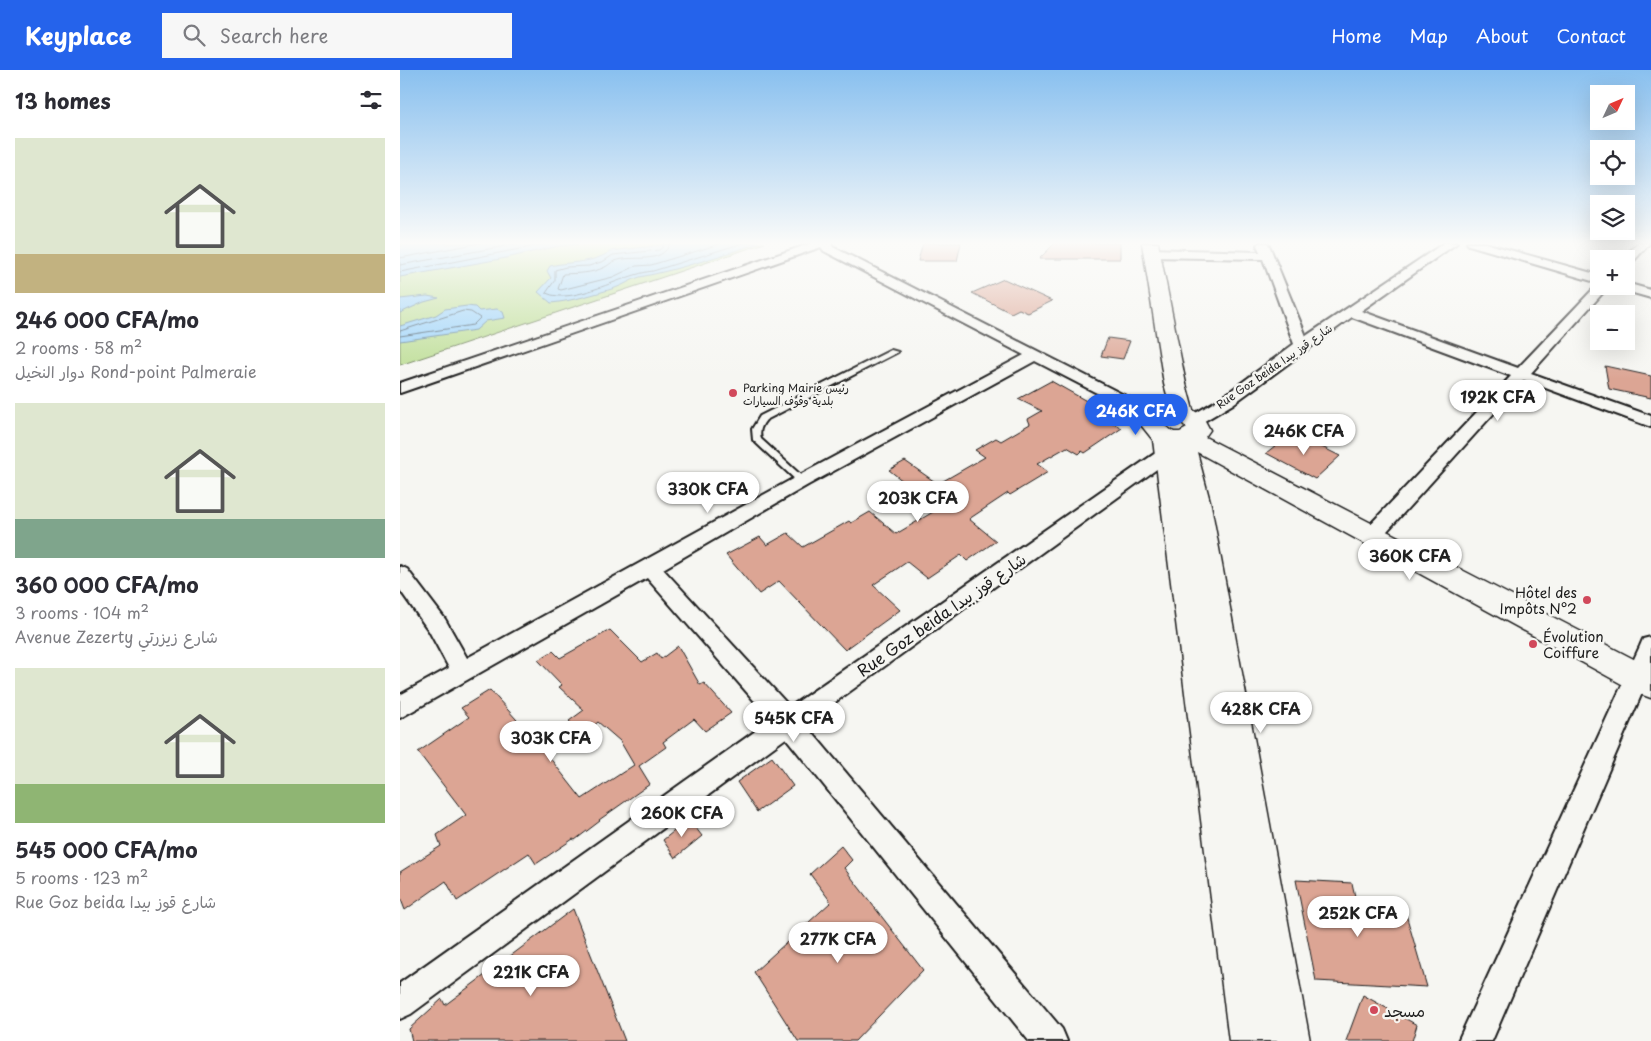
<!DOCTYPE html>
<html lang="en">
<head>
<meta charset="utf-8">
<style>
  :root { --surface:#fff; --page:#f7f7f7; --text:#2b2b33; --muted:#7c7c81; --accent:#2563eb }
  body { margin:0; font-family:"Playpen Sans","Playpen Sans Arabic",sans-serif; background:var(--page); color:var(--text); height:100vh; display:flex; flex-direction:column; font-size:19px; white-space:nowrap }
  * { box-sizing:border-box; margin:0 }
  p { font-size:16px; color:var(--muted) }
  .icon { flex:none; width:28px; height:28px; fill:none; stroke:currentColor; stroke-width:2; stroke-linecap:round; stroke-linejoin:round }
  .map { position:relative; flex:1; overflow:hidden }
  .side { display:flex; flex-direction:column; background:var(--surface); width:400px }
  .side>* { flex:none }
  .needle { width:32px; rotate:46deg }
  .buttons { position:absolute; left:1190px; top:15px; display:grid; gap:10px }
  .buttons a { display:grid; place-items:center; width:45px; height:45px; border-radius:0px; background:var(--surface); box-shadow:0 5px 20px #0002; font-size:25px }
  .price { position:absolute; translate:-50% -42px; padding:0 11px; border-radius:18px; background:#fff; color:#222; font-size:16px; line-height:32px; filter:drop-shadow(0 1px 2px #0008) }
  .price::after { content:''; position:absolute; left:50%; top:30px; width:15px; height:11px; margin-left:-8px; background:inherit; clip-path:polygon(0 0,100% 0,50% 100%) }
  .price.selected { background:var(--accent); color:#fff }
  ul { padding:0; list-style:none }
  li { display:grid; align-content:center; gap:10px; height:265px; padding:0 15px }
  li span { display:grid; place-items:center; height:155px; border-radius:0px; color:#555 }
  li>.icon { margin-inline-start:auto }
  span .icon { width:90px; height:90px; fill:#fffc; stroke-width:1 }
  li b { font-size:21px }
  h2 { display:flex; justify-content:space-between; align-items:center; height:60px; padding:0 15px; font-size:21px }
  header { display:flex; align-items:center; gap:30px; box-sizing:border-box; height:70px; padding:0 25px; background:var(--accent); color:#fff }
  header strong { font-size:24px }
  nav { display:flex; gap:28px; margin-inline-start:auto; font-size:18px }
  .search { width:350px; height:45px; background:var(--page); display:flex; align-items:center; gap:12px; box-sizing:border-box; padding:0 18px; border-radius:0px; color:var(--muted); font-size:19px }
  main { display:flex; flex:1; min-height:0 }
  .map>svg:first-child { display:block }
</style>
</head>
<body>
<header>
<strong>Keyplace</strong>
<div class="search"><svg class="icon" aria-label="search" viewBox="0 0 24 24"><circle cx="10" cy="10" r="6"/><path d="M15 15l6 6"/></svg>Search here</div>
<nav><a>Home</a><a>Map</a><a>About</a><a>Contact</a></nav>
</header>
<main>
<section class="side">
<h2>13 homes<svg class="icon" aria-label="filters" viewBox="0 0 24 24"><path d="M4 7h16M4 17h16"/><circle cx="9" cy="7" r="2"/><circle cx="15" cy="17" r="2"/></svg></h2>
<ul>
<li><span style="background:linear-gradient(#dfe7d0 75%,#c2b280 0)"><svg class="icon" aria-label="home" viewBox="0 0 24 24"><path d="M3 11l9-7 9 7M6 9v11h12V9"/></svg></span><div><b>246 000 CFA/mo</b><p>2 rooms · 58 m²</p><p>دوار النخيل Rond-point Palmeraie</p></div></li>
<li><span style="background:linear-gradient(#dfe7d0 75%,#7fa58c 0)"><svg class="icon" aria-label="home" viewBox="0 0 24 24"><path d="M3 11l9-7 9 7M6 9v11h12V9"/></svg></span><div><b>360 000 CFA/mo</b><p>3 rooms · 104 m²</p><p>Avenue Zezerty شارع زيزرتي</p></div></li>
<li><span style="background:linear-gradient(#dfe7d0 75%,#8fb573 0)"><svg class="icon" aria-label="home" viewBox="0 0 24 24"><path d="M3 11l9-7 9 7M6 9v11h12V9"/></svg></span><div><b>545 000 CFA/mo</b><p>5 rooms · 123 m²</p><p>Rue Goz beida شارع قوز بيدا</p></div></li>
</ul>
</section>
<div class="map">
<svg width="1251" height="971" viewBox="0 0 1251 971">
  <rect width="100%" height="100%" fill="#f6f6f2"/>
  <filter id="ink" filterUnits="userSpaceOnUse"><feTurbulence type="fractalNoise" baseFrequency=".02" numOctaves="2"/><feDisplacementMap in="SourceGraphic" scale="10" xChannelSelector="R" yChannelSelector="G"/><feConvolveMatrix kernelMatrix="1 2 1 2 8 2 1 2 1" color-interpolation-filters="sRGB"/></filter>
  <g filter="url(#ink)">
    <!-- green -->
    <path fill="#bede97" stroke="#6d7d5a" d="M 0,173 L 365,173 L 0,295 Z"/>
    <!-- water -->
    <g fill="#9ad2fa" stroke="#6889a1">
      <path d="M 29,173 L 193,173 L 159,176 L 106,188 L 0,207 L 0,175 Z"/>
      <path d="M 280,173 L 359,173 C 319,186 281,199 240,207 C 232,209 224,215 215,218 C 195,224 172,231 151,233 L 138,222 L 151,208 L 147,201 L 150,196 C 172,191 192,194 211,181 Z"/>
      <path d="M 27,226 L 39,228 L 24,232 L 0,243 L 0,229 Z"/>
      <path d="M 67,236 L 75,237 L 79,241 L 97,239 L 103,242 L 105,248 L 86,251 L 76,260 L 0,271 L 0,256 L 36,245 L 45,239 Z"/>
    </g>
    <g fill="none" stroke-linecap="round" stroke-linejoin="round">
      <!-- shore -->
      <g stroke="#4e6575" stroke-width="1">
        <path d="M 263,173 L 263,177 L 259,180 L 213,185 L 204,191 L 189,196 L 166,197 L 155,200 L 155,210 L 146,223 C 174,236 222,204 253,201 L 343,173"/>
        <path d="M 270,173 C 262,196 233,184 215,191 C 211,192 208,196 205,197 C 191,204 178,203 163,204 L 158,219 L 161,220 L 213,207 L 236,196 L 251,195 L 323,173"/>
        <path d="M 0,188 L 80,173"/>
        <path d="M 0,195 L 122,173"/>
        <path d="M 0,202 L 151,173"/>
        <path d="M 0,261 L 63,241 L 71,242 L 80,248 L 73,255 L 0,266"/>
      </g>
    </g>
    <!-- building -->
    <g fill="#dca594" stroke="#1c1c1c">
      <path d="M 523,173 L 561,173 L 557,191 L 518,191 Z"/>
      <path d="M 655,173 L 720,173 L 720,189 L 639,189 Z"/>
      <path d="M 604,209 L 652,231 L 628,243 L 619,239 L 611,243 L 572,223 Z"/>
      <path d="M 708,268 L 730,271 L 723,289 L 701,286 Z"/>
      <path d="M 1205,296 L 1251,306 L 1251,328 L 1209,319 Z"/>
      <path d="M 651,311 L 690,333 L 688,335 L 691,337 L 687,340 L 722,358 L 685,383 L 682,381 L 679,384 L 667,377 L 637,394 L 648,402 L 610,425 L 608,423 L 569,449 L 596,471 L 567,491 L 561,485 L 527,508 L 507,492 L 473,515 L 500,540 L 445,580 L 379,511 L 359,524 L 326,485 L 360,467 L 367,475 L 388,463 L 403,477 L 449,451 L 451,453 L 470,442 L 496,464 L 538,439 L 489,400 L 505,391 L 538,414 L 585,387 L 575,380 L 596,368 L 601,371 L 630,354 L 628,349 L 642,341 L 618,329 Z"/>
      <path d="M 899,366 L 918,375 L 940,386 L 915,409 L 866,383 L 886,367 L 893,371 Z"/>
      <path d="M 210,560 L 242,592 L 257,583 L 261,589 L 278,576 L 300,615 L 304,613 L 331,643 L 305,661 L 294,649 L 263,672 L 266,677 L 239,696 L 250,714 L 199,750 L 200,751 L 175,770 L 173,769 L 136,794 L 129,783 L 57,831 L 46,811 L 5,840 L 0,827 L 0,802 L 41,776 L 37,765 L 66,745 L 18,682 L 69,647 L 61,638 L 90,620 L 142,678 L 182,729 L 234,695 L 220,671 L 198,652 L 183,665 L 169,651 L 184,640 L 159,617 L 162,615 L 138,590 L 153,581 L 160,588 Z"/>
      <path d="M 372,687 L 393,716 L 357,742 L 337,712 Z"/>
      <path d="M 289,749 L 302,766 L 275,788 L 263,770 Z"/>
      <path d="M 441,776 L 452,790 L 444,798 L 523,900 L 455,971 L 398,971 L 354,902 L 431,832 L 410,804 Z"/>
      <path d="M 896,810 L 952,813 L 956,831 L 1003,834 L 1027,917 L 916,911 Z"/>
      <path d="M 173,839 L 225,971 L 12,971 L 9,959 L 42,929 L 45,935 Z"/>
      <path d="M 963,925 L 1017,955 L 1012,971 L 946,971 Z"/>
    </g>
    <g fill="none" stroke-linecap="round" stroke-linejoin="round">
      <defs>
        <path id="lane" d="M 491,280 L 498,282 L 366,350 C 361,356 359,361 361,369 L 405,409 L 406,411 L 405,413 L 399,413 L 353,370 L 352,359 L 360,346 Z"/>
        <g id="street">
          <path d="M 412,173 L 431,173 L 433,177 L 761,344 L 763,347 L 761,350 L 749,350 L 635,291 L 408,415 L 263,499 L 390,637 L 760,380 L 766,379 L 772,380 L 775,384 L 772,388 L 405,654 L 662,959 L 667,971 L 629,971 L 386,668 L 11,944 L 0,949 L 0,913 L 371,650 L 247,508 L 0,648 L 0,625 L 49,598 L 29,561 L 0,520 L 0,496 L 7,499 L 45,549 L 67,588 L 396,407 L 624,285 L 424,181 L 421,177 L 0,323 L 0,313 Z"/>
          <path d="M 859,173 L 867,173 L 869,175 L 906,266 L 1044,173 L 1057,173 L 961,241 L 1118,298 L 1199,213 L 1199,216 L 1209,216 L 1131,303 L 1251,346 L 1251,357 L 1124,310 L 978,471 L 971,473 L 964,471 L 961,466 L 964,461 L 1111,306 L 952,247 L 833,334 L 801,353 L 789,353 L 787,350 L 789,347 L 821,328 L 894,274 L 863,189 L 751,187 L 745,183 L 751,179 L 860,182 L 857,175 Z"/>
          <path d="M 1067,173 L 1085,173 L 1199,205 L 1199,213 L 1069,175 Z"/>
          <path d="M 1238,173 L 1250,173 L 1230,195 L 1226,196 L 1226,189 L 1222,189 Z"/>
          <path d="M 1226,213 L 1251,220 L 1251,228 L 1219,219 L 1217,216 L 1226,216 Z"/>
          <path d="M 1251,567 L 1251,602 L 1092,971 L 1058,971 L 1240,576 L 1243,569 Z"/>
        </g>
        <path id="secondary" d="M 742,173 L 758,173 L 786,314 L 793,340 L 803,347 L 810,360 L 805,367 L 1251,598 L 1251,628 L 1240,624 L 797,382 L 811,435 L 910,971 L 829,971 L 753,370 L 741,355 C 743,341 757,337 770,335 L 764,314 ZM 769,349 L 780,351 L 787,358 L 780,362 L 774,362 L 763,355 L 764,352 Z"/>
      </defs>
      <!-- lane casing -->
      <use href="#lane" stroke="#1c1c1c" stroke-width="4"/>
      <!-- street casing -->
      <use href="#street" stroke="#1c1c1c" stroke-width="4"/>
      <!-- secondary casing -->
      <use href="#secondary" stroke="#1c1c1c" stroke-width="3"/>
      <!-- lane -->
      <use href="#lane" fill="#f6f6f2" fill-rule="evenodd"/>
      <!-- street -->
      <use href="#street" fill="#f6f6f2" fill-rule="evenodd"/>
      <!-- secondary -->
      <use href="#secondary" fill="#f6f6f2" fill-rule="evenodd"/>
    </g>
  </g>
  <!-- sky -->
  <linearGradient id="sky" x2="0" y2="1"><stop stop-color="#89c0ef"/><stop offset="0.56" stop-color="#fbfbf9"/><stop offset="1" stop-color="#fbfbf9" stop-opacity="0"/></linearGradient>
  <rect width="1251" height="309" fill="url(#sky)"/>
  <!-- markers -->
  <g fill="#d1495b" stroke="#f6f6f2" stroke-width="2">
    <circle cx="333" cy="323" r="5"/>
    <circle cx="1187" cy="530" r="5"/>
    <circle cx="1133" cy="574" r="5"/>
    <circle cx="974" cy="940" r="5"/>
  </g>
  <g text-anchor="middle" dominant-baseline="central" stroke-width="5" stroke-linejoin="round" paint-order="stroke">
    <!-- far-street labels -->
    <g font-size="11" fill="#1c1c1c" stroke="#f6f6f2">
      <text transform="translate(874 296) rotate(-35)">Rue Goz beida شارع قوز بيدا</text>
    </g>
    <!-- far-poi labels -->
    <g font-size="11" fill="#1c1c1c" stroke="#f6f6f2" text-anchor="start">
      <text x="343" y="317">Parking Mairie رئيس<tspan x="343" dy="13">بلدية وقوف السيارات</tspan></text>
    </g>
    <!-- poi labels -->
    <g font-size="14" fill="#1c1c1c" stroke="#f6f6f2" text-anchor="end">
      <text x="1177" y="522">Hôtel des<tspan x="1177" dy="16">Impôts N°2</tspan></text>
      <text x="1143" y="566" text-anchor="start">Évolution<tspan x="1143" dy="16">Coiffure</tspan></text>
    </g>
    <!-- near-street labels -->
    <g font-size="16" fill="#1c1c1c" stroke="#f6f6f2">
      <text transform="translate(541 544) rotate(-35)">Rue Goz beida شارع قوز بيدا</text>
    </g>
    <!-- near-poi labels -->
    <g font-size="16" fill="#1c1c1c" stroke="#f6f6f2" text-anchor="start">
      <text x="984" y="940">مسجد</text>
    </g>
  </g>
</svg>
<div class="buttons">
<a><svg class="needle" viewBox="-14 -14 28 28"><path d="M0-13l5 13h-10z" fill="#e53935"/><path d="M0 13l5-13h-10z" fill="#7c7c81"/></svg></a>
<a><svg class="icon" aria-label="locate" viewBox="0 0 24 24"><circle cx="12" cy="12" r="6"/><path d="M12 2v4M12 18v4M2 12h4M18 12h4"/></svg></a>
<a><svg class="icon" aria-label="layers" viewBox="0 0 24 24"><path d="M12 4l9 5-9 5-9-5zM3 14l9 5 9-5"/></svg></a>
<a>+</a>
<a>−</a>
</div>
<b class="price" style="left:1098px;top:352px">192K CFA</b>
<b class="price selected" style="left:736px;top:366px">246K CFA</b>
<b class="price" style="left:904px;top:386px">246K CFA</b>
<b class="price" style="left:308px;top:444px">330K CFA</b>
<b class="price" style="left:518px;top:453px">203K CFA</b>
<b class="price" style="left:1010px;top:511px">360K CFA</b>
<b class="price" style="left:861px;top:664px">428K CFA</b>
<b class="price" style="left:394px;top:673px">545K CFA</b>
<b class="price" style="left:151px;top:693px">303K CFA</b>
<b class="price" style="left:282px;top:768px">260K CFA</b>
<b class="price" style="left:958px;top:868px">252K CFA</b>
<b class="price" style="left:438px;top:894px">277K CFA</b>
<b class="price" style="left:131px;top:927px">221K CFA</b>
</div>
</main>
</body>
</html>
